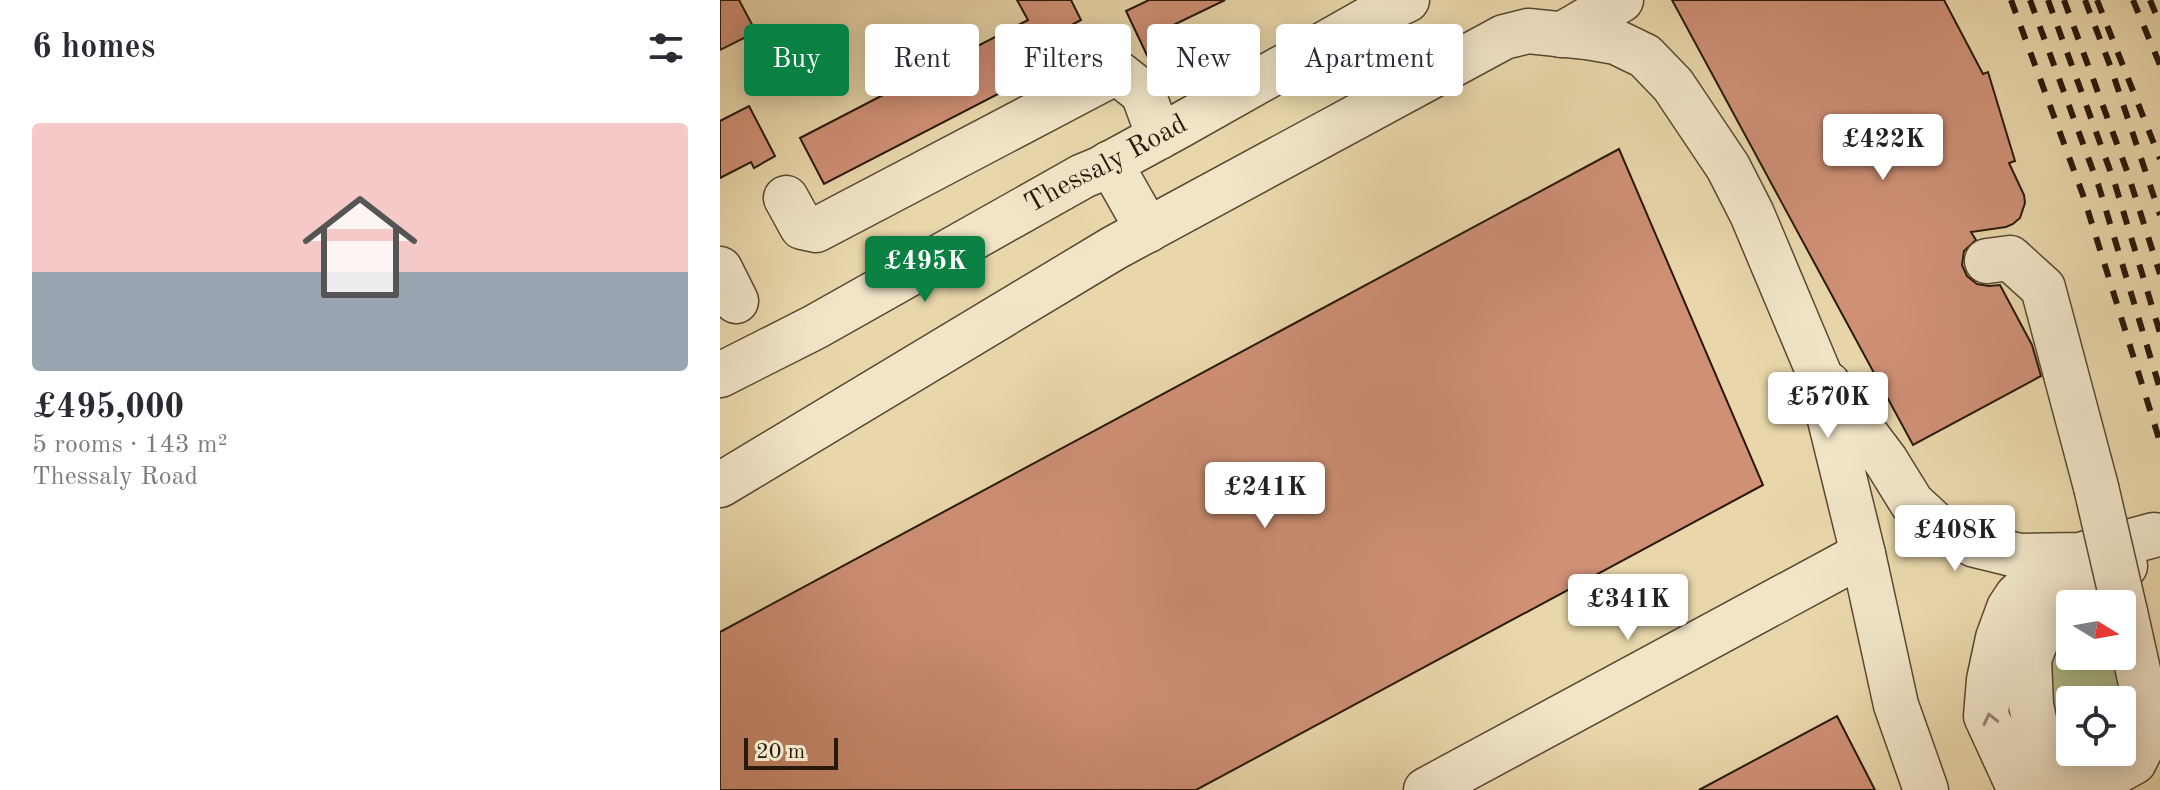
<!DOCTYPE html>
<html lang="en">
<head>
<meta charset="utf-8">
<style>
  :root { --surface:#fff; --page:#f2f2f3; --text:#2b2b33; --muted:#7c7c81; --line:#e1e1e2; --accent:#0b8043 }
  body { margin:0; font-family:"Old Standard TT",serif; background:var(--page); color:var(--text); height:100vh; display:flex; flex-direction:column; font-size:30px; white-space:nowrap }
  * { box-sizing:border-box; margin:0 }
  p { font-size:26px; color:var(--muted) }
  .icon { flex:none; width:44px; height:44px; fill:none; stroke:currentColor; stroke-width:2; stroke-linecap:round; stroke-linejoin:round }
  .map { position:relative; flex:1; overflow:hidden }
  .sheet { display:flex; flex-direction:column; background:var(--surface); width:720px }
  .sheet>* { flex:none }
  .banner { position:absolute; left:24px; top:24px; width:760px; height:72px; display:flex; gap:16px }
  .needle { width:52px; rotate:101deg }
  .buttons { position:absolute; left:1336px; top:590px; display:grid; gap:16px }
  .buttons a { display:grid; place-items:center; width:80px; height:80px; border-radius:8px; background:var(--surface); box-shadow:0 4px 20px #0003; font-size:40px }
  .scale { position:absolute; left:24px; bottom:20px; width:94px; box-sizing:border-box; padding-left:8px; border:4px solid #28190a; border-top:0; font-size:22px; line-height:28px; white-space:nowrap; color:#28190a; -webkit-text-stroke:6px #f1e5c8; paint-order:stroke }
  .price { position:absolute; translate:-50% -68px; padding:0 18px; border-radius:8px; background:#fff; color:#222; font-size:26px; line-height:52px; filter:drop-shadow(0 2px 4px #0008) }
  .price::after { content:''; position:absolute; left:50%; top:48px; width:24px; height:18px; margin-left:-12px; background:inherit; clip-path:polygon(0 0,100% 0,50% 100%) }
  .price.current { background:var(--accent); color:#fff }
  ul { padding:0; list-style:none }
  li { display:grid; align-content:center; gap:16px; height:424px; padding:0 32px }
  li+li { border-top:2px solid var(--line) }
  li span { display:grid; place-items:center; height:248px; border-radius:8px; color:#555 }
  li>.icon { margin-inline-start:auto }
  span .icon { width:144px; height:144px; fill:#fffc; stroke-width:1 }
  li b { font-size:34px }
  h2 { display:flex; justify-content:space-between; align-items:center; height:96px; padding:0 32px; font-size:34px }
  .pill { padding:0 28px; border-radius:8px; background:var(--surface); box-shadow:0 4px 20px #0003; font-size:28px; line-height:72px }
  .pill.current { background:var(--accent); color:#fff }
  main { display:flex; flex:1; min-height:0 }
  .map>svg:first-child { display:block }
</style>
</head>
<body>
<main>
<section class="sheet">
<h2>6 homes<svg class="icon" aria-label="filters" viewBox="0 0 24 24"><path d="M4 7h16M4 17h16"/><circle cx="9" cy="7" r="2"/><circle cx="15" cy="17" r="2"/></svg></h2>
<ul>
<li><span style="background:linear-gradient(#f6c9c9 60%,#9aa5b1 0)"><svg class="icon" aria-label="home" viewBox="0 0 24 24"><path d="M3 11l9-7 9 7M6 9v11h12V9"/></svg></span><div><b>£495,000</b><p>5 rooms · 143 m²</p><p>Thessaly Road</p></div></li>
</ul>
</section>
<div class="map">
<svg width="1440" height="790" viewBox="0 0 1440 790">
  <rect width="100%" height="100%" fill="#e9d7ab"/>
  <filter id="stains"><feTurbulence type="fractalNoise" baseFrequency=".0025" numOctaves="4"/><feColorMatrix values="0 0 0 0 .2 0 0 0 0 .09 0 0 0 0 .02 0 0 0 .5 -.17"/></filter>
  <radialGradient id="worn" r=".72"><stop offset=".6" stop-color="#630" stop-opacity="0"/><stop offset="1" stop-color="#630" stop-opacity=".3"/></radialGradient>
  <!-- green -->
  <path fill="#b4bf8b" stroke="#6e6c4a" stroke-width="2" d="M 1350,617 L 1350,656 L 1399,656 L 1414,715 L 1402,749 L 1402,700 L 1350,700 L 1350,722 L 1335,728 L 1328,662 L 1337,635 Z"/>
  <!-- building -->
  <g fill="#cf9076" stroke="#28190a" stroke-width="2">
    <path d="M 0,0 L 19,0 L 36,32 L 0,50 Z"/>
    <path d="M 297,0 L 351,0 L 361,20 L 329,37 L 342,61 L 104,184 L 80,138 L 308,20 Z"/>
    <path d="M 429,0 L 505,0 L 441,31 L 462,79 L 447,86 L 434,70 L 406,11 Z"/>
    <path d="M 952,0 L 1224,0 L 1263,74 L 1268,72 L 1295,161 L 1289,163 L 1304,195 L 1305,203 L 1300,218 L 1293,224 L 1286,227 L 1251,232 L 1256,240 L 1244,251 L 1242,265 L 1247,276 L 1257,284 L 1269,286 L 1280,285 L 1312,345 L 1321,376 L 1193,445 Z"/>
    <path d="M 29,106 L 55,156 L 34,168 L 31,162 L 0,178 L 0,121 Z"/>
    <path d="M 899,149 L 1043,485 L 476,790 L 0,790 L 0,632 Z"/>
    <path d="M 1117,716 L 1155,790 L 979,790 Z"/>
  </g>
  <g fill="none" stroke-linecap="round" stroke-linejoin="round">
    <defs>
      <g id="minor">
        <path d="M 841,35 L 901,0"/>
        <path d="M 390,163 L 428,230"/>
        <path d="M 66,198 L 82,227 L 96,230 L 387,77 L 399,74 L 423,93 L 439,137"/>
        <path d="M 1267,261 L 1290,258 L 1323,288 L 1376,487"/>
        <path d="M 0,269 L 16,301"/>
        <path id="s1" d="M 0,375 L 95,327 L 363,176 L 380,169 L 459,126 L 661,12 L 687,0"/>
        <path d="M 1108,384 L 1166,461 L 1192,503 L 1219,528 L 1255,545 L 1300,556 L 1360,555 L 1434,535"/>
        <path d="M 0,485 L 394,248 L 784,37 L 808,31 L 867,37 L 896,42 L 925,56 L 953,85 L 1008,167 L 1032,214 L 1098,371 L 1143,554 L 1176,705 L 1206,790"/>
        <path d="M 1333,770 L 1352,781 L 1394,773 L 1414,762 L 1427,736 L 1426,706 L 1405,612"/>
        <path d="M 706,790 L 1143,554"/>
        <path d="M 1300,790 L 1266,716 L 1269,680 L 1278,638 L 1289,608 L 1297,596 L 1323,571 L 1358,556"/>
        <path d="M 1343,790 L 1318,738 L 1311,705 L 1309,659 L 1327,613 L 1354,582 L 1405,566"/>
      </g>
    </defs>
    <!-- minor casing -->
    <use href="#minor" stroke="#584832" stroke-width="47"/>
    <!-- minor -->
    <use href="#minor" stroke="#f1e5c8" stroke-width="44"/>
    <!-- rail -->
    <g stroke="#28190a" stroke-width="6" stroke-dasharray="14 14" stroke-linecap="butt">
      <path d="M 1291,0 L 1363,195 L 1440,442"/>
      <path d="M 1310,0 L 1379,187 L 1440,389"/>
      <path d="M 1328,0 L 1395,184 L 1440,333"/>
      <path d="M 1344,0 L 1407,171 L 1440,274"/>
      <path d="M 1365,0 L 1391,68 L 1440,215"/>
      <path d="M 1377,0 L 1440,159"/>
      <path d="M 1413,0 L 1440,65"/>
      <path d="M 1430,0 L 1440,24"/>
    </g>
    <defs>
      <path id="minor-bridge" d="M 1376,487 L 1405,612"/>
    </defs>
    <!-- minor-bridge casing -->
    <use href="#minor-bridge" stroke="#584832" stroke-width="47" stroke-linecap="butt"/>
    <!-- minor-bridge -->
    <use href="#minor-bridge" stroke="#f1e5c8" stroke-width="44"/>
  </g>
  <!-- one-way arrows -->
  <defs><path id="oneway-chevron" d="M-2-3.5L2.5 0L-2 3.5" fill="none" stroke-width="1.6" stroke-linecap="round" stroke-linejoin="round" transform="scale(2)"/></defs>
  <use stroke="#978972" href="#oneway-chevron" transform="translate(1270 719) rotate(-103)"/>
  <g text-anchor="middle" dominant-baseline="central" stroke-width="8" stroke-linejoin="round" paint-order="stroke">
    <!-- street labels -->
    <g font-size="28" fill="#28190a" stroke="#f1e5c8">
      <text stroke="none"><textPath href="#s1" startOffset="440">Thessaly Road</textPath></text>
    </g>
  </g>
  <rect width="100%" height="100%" filter="url(#stains)"/>
  <rect width="100%" height="100%" fill="url(#worn)"/>
</svg>
<div class="buttons">
<a><svg class="needle" viewBox="-14 -14 28 28"><path d="M0-13l5 13h-10z" fill="#e53935"/><path d="M0 13l5-13h-10z" fill="#7c7c81"/></svg></a>
<a><svg class="icon" aria-label="locate" viewBox="0 0 24 24"><circle cx="12" cy="12" r="6"/><path d="M12 2v4M12 18v4M2 12h4M18 12h4"/></svg></a>
</div>
<div class="scale">20 m</div>
<b class="price" style="left:1163px;top:182px">£422K</b>
<b class="price current" style="left:205px;top:304px">£495K</b>
<b class="price" style="left:1108px;top:440px">£570K</b>
<b class="price" style="left:545px;top:530px">£241K</b>
<b class="price" style="left:1235px;top:573px">£408K</b>
<b class="price" style="left:908px;top:642px">£341K</b>
<div class="banner">
<a class="pill current">Buy</a>
<a class="pill">Rent</a>
<a class="pill">Filters</a>
<a class="pill">New</a>
<a class="pill">Apartment</a>
</div>
</div>
</main>
</body>
</html>
